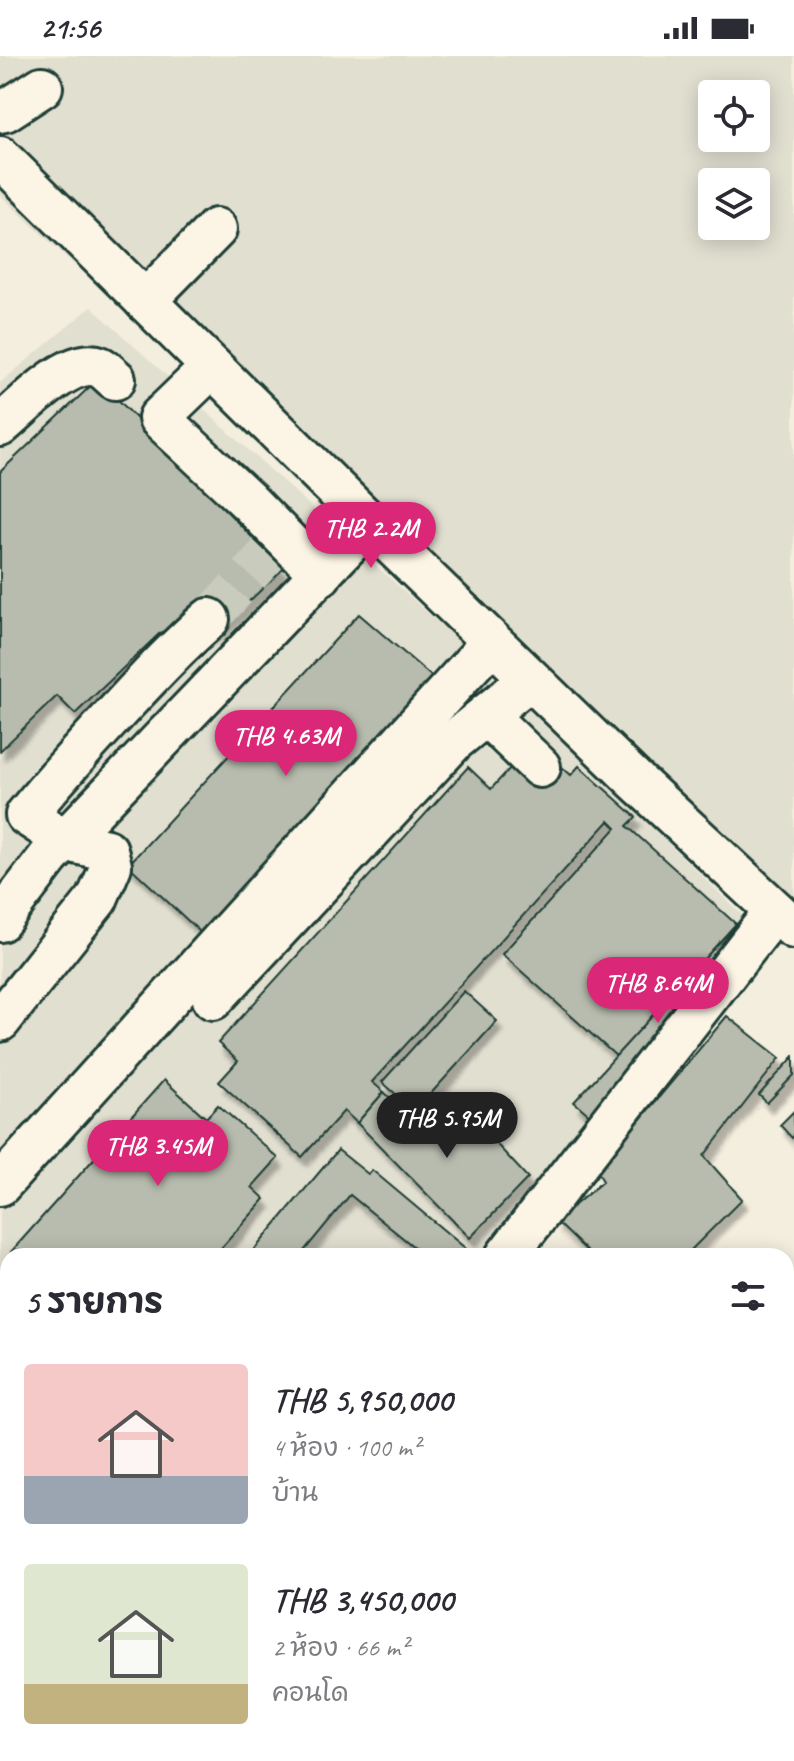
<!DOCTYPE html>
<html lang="th">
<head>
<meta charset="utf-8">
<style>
  :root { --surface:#fff; --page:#f2f2f3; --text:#2b2b33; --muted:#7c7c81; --accent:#db2777 }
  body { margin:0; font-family:Caveat,"Playpen Sans Thai",sans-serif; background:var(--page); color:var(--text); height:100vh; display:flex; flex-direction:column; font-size:30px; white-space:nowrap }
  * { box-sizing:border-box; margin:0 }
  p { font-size:26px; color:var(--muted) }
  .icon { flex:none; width:44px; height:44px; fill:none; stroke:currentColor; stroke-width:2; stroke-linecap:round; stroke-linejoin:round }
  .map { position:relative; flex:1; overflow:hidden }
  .side { position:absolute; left:0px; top:1192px; width:794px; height:514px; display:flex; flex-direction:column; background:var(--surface); border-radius:24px 24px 0 0; box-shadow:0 4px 20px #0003 }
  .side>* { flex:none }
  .fabs { position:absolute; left:698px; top:24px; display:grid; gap:16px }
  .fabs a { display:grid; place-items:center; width:72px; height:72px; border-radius:8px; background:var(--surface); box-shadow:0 4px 20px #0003; font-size:40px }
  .price { position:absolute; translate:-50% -68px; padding:0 18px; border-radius:28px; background:var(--accent); color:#fff; font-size:26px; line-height:52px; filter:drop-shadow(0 2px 4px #0008) }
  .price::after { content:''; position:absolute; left:50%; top:48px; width:24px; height:18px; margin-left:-12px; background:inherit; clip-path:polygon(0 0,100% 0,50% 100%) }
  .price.current { background:#222; color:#fff }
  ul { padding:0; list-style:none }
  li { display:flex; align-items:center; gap:24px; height:200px; padding:0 24px }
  li span { display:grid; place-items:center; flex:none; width:224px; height:160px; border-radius:8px; color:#555 }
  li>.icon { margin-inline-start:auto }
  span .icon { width:96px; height:96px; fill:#fffc; stroke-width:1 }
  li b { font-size:34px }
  h2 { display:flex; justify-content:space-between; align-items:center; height:96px; padding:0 24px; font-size:34px }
  .status { display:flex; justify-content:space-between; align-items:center; height:56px; padding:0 40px; background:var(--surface); direction:ltr }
  .status svg { height:22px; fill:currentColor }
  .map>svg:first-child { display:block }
</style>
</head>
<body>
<div class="status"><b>21:56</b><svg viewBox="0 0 49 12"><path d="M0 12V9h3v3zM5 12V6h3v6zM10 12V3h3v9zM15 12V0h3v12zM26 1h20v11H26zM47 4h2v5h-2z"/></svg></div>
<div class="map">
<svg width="794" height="1705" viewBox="0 0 794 1705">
  <defs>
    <filter id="shadow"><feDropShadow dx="5" dy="9" stdDeviation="2" flood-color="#0004"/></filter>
  </defs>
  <rect width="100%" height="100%" fill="#f3eede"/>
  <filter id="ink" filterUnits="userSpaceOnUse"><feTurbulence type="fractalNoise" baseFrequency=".0125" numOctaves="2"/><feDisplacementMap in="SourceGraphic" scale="16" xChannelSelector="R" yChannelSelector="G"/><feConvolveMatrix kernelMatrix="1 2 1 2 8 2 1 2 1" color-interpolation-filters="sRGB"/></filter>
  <g filter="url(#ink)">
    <!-- built -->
    <g fill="#e1dfd0" fill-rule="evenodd">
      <path d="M 0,0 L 794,0 L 794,880 L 0,139 ZM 712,38 L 756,38 L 756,82 L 712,82 ZM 712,126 L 756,126 L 756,170 L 712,170 Z"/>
      <path d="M 91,251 L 482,606 L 744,861 L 476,1200 L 8,1200 L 8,1698 L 104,1698 L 99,1705 L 0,1705 L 0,327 Z"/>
      <path d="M 794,1312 L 794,1705 L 548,1705 L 552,1698 L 786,1698 L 786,1320 Z"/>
    </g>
    <!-- building -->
    <g fill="#b8bcae" stroke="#1f3d34" stroke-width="2" filter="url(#shadow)">
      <path d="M 98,323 L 283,513 L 219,574 L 172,592 L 159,578 L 75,658 L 57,640 L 0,695 L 0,416 Z"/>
      <path d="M 359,558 L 446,633 L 213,888 L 128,809 Z"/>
      <path d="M 522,699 L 553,703 L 571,719 L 579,710 L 636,761 L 627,770 L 736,868 L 616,1000 L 502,898 L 616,772 L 609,765 L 372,1026 L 384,1036 L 357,1067 L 344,1055 L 302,1101 L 219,1026 L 238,1005 L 218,987 L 468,711 L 491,733 Z"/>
      <path d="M 736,868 L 748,879 L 592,1061 L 574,1046 Z"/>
      <path d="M 464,935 L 497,965 L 415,1055 L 382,1026 Z"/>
      <path d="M 727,960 L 780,1002 L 704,1100 L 742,1143 L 685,1200 L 592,1200 L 556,1165 L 603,1125 L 597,1115 Z"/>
      <path d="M 794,1000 L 794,1019 L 767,1047 L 759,1039 Z"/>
      <path d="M 164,1024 L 206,1062 L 218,1049 L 278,1102 L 252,1131 L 265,1143 L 214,1200 L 16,1200 L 11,1196 Z"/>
      <path d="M 384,1036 L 421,1073 L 453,1041 L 528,1122 L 470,1182 L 357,1067 Z"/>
      <path d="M 794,1055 L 794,1080 L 792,1082 L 780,1069 Z"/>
      <path d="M 338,1094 L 368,1118 L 372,1114 L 471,1197 L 469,1200 L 425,1200 L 350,1139 L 300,1200 L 249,1200 Z"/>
      <path d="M 0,1227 L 8,1233 L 8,1464 L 0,1457 Z"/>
      <path d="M 0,1457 L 8,1464 L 8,1508 L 0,1517 Z"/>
      <path d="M 8,1508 L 8,1613 L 0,1621 L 0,1517 Z"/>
      <path d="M 267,1698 L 343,1698 L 353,1705 L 277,1705 Z"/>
    </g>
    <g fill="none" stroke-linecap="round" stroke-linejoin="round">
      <!-- minor-tunnel -->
      <path stroke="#c9cbbc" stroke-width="40" stroke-dasharray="40 20" stroke-linecap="butt" d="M 209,563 L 268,498"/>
      <defs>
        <g id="minor">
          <path d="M 0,56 L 5,55 L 42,31"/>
          <path d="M 0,101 L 388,485 L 634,723 L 794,872"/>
          <path d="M 145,245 L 216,173"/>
          <path d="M 212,311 L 159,362 L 248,445 L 321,519"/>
          <path d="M 0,370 C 22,352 70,299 100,311 C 105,313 111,320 115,323"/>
          <path d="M 486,659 L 540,711"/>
          <path d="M 0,865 L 49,801 L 369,467"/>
          <path d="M 213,943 L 454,685 L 530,623"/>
          <path d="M 0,965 L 97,843 L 111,810 L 107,794 L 66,785 L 26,759 C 57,720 91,684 125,647 C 152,618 179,589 209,563"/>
          <path d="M 0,1129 L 492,586"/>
          <path d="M 506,1200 L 775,855"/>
          <path d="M 50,1705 L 55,1698"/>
          <path d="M 110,1705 L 116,1698"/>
          <path d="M 523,1705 L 527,1698"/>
        </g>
      </defs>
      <!-- minor casing -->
      <use href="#minor" stroke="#1f3d34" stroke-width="46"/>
      <!-- minor -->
      <use href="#minor" stroke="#fcf5e5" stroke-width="40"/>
    </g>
  </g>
</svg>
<div class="fabs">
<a><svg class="icon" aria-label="locate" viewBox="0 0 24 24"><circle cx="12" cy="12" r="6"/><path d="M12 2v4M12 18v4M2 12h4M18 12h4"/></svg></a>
<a><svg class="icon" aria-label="layers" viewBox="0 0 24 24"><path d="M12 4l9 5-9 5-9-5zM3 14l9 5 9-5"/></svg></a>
</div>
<b class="price" style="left:371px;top:514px">THB 2.2M</b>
<b class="price" style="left:286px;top:722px">THB 4.63M</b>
<b class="price" style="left:658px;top:969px">THB 8.64M</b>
<b class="price current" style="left:447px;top:1104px">THB 5.95M</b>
<b class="price" style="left:158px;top:1132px">THB 3.45M</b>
<section class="side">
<h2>5 รายการ<svg class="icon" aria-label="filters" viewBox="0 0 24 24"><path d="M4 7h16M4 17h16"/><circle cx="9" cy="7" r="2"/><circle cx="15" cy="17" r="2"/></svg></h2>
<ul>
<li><span style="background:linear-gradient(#f6c9c9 70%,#9aa5b1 0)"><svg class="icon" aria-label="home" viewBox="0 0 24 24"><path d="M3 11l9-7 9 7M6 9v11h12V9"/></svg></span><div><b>THB 5,950,000</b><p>4 ห้อง · 100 m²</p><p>บ้าน</p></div></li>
<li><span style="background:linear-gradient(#dfe7d0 75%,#c2b280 0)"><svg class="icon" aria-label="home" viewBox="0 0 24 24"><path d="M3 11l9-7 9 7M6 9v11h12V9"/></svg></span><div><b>THB 3,450,000</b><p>2 ห้อง · 66 m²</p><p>คอนโด</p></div></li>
</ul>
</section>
</div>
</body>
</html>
